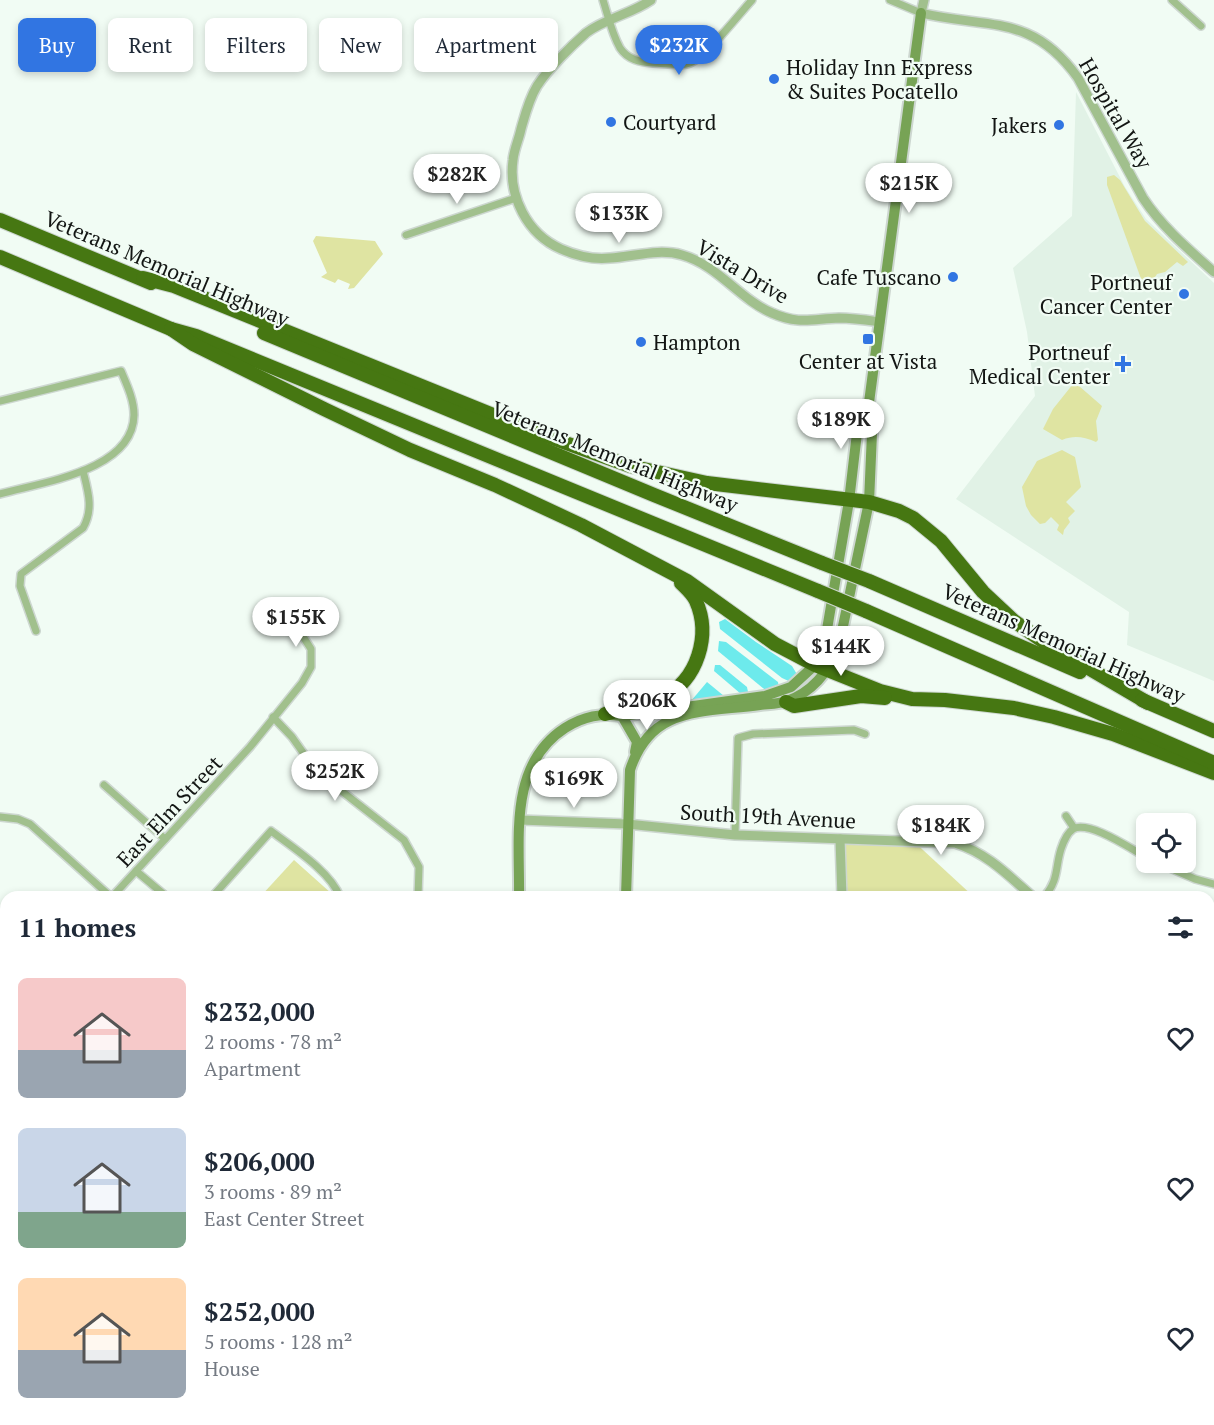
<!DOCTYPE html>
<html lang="en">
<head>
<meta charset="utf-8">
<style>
  :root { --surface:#fff; --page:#f2f2f3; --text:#1f2937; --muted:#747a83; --accent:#3175e2 }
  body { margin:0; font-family:"PT Serif",serif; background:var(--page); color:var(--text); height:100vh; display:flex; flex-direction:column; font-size:22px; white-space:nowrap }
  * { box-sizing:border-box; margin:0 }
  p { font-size:20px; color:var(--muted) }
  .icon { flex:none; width:33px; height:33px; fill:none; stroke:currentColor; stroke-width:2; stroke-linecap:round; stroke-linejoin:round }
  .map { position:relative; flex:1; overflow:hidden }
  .drawer { position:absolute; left:0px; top:891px; width:1215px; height:534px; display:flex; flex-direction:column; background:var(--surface); border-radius:18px 18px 0 0; box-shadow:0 3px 9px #0003 }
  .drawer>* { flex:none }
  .top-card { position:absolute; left:18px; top:18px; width:600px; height:54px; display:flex; gap:12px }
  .controls { position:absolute; left:1136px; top:813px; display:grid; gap:12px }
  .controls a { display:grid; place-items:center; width:60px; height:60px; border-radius:9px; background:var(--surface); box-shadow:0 3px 9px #0003; font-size:30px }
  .price { position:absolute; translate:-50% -51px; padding:0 14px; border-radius:21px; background:#fff; color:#222; font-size:20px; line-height:39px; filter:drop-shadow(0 2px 3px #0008) }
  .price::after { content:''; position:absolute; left:50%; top:36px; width:18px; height:14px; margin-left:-9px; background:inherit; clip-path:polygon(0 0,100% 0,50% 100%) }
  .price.on { background:var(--accent); color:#fff }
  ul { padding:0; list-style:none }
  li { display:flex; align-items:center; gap:18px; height:150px; padding:0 18px }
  li span { display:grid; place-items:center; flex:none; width:168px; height:120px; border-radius:9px; color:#555 }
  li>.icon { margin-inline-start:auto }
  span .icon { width:72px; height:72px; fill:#fffc; stroke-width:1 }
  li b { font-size:26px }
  h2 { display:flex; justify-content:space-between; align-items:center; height:72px; padding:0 18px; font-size:26px }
  .tag { padding:0 21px; border-radius:9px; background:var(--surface); box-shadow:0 3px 9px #0003; font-size:21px; line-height:54px }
  .tag.on { background:var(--accent); color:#fff }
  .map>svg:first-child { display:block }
</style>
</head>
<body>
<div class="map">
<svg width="1214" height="1425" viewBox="0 0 1214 1425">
  <rect width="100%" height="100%" fill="#f1fcf4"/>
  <!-- built -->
  <g fill="#e1f2e6">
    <path d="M 1076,92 L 1125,187 L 1146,219 L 1214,283 L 1214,681 L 1127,645 L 1129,612 L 956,499 L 1035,396 L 1027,332 L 1013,268 L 1072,216 Z"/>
    <path d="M 0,1071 L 6,1077 L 6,1191 L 0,1186 Z"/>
    <path d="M 1209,1109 L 1214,1113 L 1214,1425 L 875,1425 L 874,1421 L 861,1419 L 1209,1419 Z"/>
  </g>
  <!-- green -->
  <g fill="#dfe4a2">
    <path d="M 1114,175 L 1120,180 L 1145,221 L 1188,262 L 1183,266 L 1177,262 L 1165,272 L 1157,274 L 1151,284 L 1155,290 L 1144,287 L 1107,185 L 1107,177 Z"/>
    <path d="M 316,236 L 375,241 L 383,254 L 354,288 L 348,289 L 350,284 L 338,279 L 335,283 L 321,277 L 327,273 L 313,241 Z"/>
    <path d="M 1073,384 L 1079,386 L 1102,406 L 1096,421 L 1098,440 L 1096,442 C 1083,437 1075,435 1062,440 L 1043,429 L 1053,409 Z"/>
    <path d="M 1062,450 L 1075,457 L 1081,487 L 1066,502 L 1075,511 L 1068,518 L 1070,522 L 1064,530 L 1063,535 L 1057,530 L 1059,525 L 1051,517 L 1045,523 L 1040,524 L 1031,515 L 1026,506 L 1022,487 L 1037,461 Z"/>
    <path d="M 910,838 L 974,897 L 842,897 L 844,839 Z"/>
    <path d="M 294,860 L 332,894 L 333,897 L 260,897 Z"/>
    <path d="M 1209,1263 L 1214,1267 L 1214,1368 L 1209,1364 Z"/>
  </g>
  <!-- water -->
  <g fill="#6deaec">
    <path d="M 725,619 L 756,642 L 792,666 L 798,676 L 793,683 L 782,678 L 720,629 L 719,622 Z"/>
    <path d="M 719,641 L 726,642 L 778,682 L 779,688 L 769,693 L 718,651 Z"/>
    <path d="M 715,665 L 720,665 L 747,687 L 748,692 L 741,694 L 714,671 Z"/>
    <path d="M 707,682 L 724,696 L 691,701 Z"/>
  </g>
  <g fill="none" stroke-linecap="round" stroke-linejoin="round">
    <defs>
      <g id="minor">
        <path d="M 603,0 C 608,16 612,34 620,48 C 628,60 640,62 653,63 C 664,63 680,67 690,63 C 706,57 739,14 752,0"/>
        <path d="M 890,0 L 921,13"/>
        <path d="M 1172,0 L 1201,26"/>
        <path d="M 406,235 L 516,198"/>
        <path d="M 0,401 L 121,371 C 127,385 134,400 134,415 C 133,471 42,482 0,494"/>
        <path d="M 36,631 L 20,586 L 21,574 L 83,528 C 94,509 88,491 83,471"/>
        <path d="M 273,717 L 292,737 L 316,771 L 404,840 L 419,867 L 418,897"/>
        <path d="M 104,785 L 165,839"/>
        <path d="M 1066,816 L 1074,828"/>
        <path d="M 0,817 L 18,819 L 30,824 L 111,897"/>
        <path d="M 735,835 L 738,738 L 753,734 L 854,730 L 865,734"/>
        <path d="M 1156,862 L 1195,879 L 1214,884"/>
        <path d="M 136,871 L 167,897"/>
        <path d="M 112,897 L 250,747 L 302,683 L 311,667 L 311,649 L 295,624"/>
        <path d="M 212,897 L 271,831 C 292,847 331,872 340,897"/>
        <path d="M 1044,897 C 1059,880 1055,868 1061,849 C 1063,843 1067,833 1073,829 C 1089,820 1131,849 1146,857"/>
        <path d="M 0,929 L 6,934"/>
        <path d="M 0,1022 L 6,1016"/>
        <path d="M 0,1061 L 6,1066"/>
        <path d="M 1209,1202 L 1214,1197"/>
        <path d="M 0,1337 L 6,1338"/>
        <path d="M 86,1425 L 86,1419"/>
        <path d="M 192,1425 L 192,1419"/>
        <path d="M 296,1425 L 297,1419"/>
        <path d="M 402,1425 L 402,1419"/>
        <path d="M 715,1425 L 715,1419"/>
      </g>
      <g id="tertiary">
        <path d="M 651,0 C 631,14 606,18 586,33 C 571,46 548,69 537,86 C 529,99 525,115 521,129 C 519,139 514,149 513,160 C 508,196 527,234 561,249 C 577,256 592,260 610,258 C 633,257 658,248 682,255 C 718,265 739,299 772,313 C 799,325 812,319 839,318 C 853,318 866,320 880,322"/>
        <path d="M 924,0 L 921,13 C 987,29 1032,13 1078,78 L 1143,198 C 1162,227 1188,249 1214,272"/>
        <path d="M 520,820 L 627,824 L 735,835 L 955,843 C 987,853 1009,876 1033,897"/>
        <path d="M 840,839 L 842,897"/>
        <path d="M 1209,1057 L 1214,1062"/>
        <path d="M 0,1306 L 6,1299"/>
        <path d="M 1036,1419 L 1049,1425"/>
      </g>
      <g id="secondary">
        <path d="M 622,716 L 637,742 L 635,752"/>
        <path d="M 519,897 C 520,838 508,765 565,728 C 584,716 601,713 622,716 L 765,696 L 791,687 L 815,665 L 825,641 L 849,501 L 857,433 L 868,410"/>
        <path d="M 626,897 L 630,770 C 651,705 702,713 760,705 C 768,704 779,704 787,701 C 811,693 828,672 838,650 L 869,502 L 872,433 L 868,410 L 921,13"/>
        <path d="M 507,1425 L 508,1419"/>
        <path d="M 613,1425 L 613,1419"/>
      </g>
      <g id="motorway">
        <path d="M 0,220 L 151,283"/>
        <path d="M 0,257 L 171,329 L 196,336 L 818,591"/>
        <path d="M 143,278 L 174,286 L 535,432 L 630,466 L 707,483 L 869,502 L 899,511 L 913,518 L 941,541 L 983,592 L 1014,621 L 1044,642 L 1148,703"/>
        <path d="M 171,329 L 193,344 L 324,409 L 410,450 L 495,485 L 581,525 L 687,581 L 775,644 L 815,665 L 880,691 L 912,699 L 945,700 L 1014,708 L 1054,717 L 1113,734 L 1214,773"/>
        <path d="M 264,333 L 654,495 L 822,563"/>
        <path d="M 869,581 L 1080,672"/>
        <path d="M 866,611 L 1214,763"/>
        <path d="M 1142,700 L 1214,731"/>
        <path d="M 786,702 L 794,706 L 861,696 L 885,698"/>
        <path d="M 605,714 C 624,709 645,706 663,697 C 698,680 711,635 696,601 C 693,594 686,588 681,583"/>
      </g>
    </defs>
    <!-- minor casing -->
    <use href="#minor" stroke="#cdd7d0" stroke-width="10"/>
    <!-- tertiary casing -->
    <use href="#tertiary" stroke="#cdd7d0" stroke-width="12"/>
    <!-- secondary casing -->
    <use href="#secondary" stroke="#cdd7d0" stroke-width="14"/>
    <!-- motorway casing -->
    <use href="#motorway" stroke="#cdd7d0" stroke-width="16"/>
    <!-- minor -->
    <use href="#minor" stroke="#a1c08d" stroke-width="7"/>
    <!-- tertiary -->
    <use href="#tertiary" stroke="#a1c08d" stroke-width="9"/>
    <!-- secondary -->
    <use href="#secondary" stroke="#77a355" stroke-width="10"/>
    <!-- motorway -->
    <use href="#motorway" stroke="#467712" stroke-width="14"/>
    <defs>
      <g id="motorway-bridge">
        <path d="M 822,563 L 869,581"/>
        <path d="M 818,591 L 866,611"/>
      </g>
    </defs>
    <!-- motorway-bridge casing -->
    <use href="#motorway-bridge" stroke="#cdd7d0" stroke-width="16" stroke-linecap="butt"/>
    <!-- motorway-bridge -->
    <use href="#motorway-bridge" stroke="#467712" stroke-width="14"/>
  </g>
  <!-- markers -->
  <g fill="#3175e2" stroke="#f1fcf4" stroke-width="2">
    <circle cx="774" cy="79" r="6"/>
    <circle cx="611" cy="122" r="6"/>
    <circle cx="1059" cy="125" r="6"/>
    <circle cx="953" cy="277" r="6"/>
    <circle cx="1184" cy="294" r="6"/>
    <rect x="862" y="333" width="12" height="12" rx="3"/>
    <circle cx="641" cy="342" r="6"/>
    <path d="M1120 355h6v6h6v6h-6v6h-6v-6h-6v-6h6z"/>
  </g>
  <g text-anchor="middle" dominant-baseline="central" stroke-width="4.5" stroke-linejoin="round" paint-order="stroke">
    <!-- poi labels -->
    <g font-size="21" fill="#121513" stroke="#f1fcf4" text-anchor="end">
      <text x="786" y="67" text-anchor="start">Holiday Inn Express<tspan x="786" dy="24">&amp; Suites Pocatello</tspan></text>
      <text x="623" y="122" text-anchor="start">Courtyard</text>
      <text x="1047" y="125">Jakers</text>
      <text x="941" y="277">Cafe Tuscano</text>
      <text x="1172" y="282">Portneuf<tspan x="1172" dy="24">Cancer Center</tspan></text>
      <text x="653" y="342" text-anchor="start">Hampton</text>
      <text x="1110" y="352">Portneuf<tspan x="1110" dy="24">Medical Center</tspan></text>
      <text x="868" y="361" text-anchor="middle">Center at Vista</text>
    </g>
    <!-- street labels -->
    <g font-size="21" fill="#121513" stroke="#f1fcf4">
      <text transform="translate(1116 113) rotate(60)">Hospital Way</text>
      <text transform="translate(167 268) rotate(23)">Veterans Memorial Highway</text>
      <text transform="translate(743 271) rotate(31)">Vista Drive</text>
      <text transform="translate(615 456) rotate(22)">Veterans Memorial Highway</text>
      <text transform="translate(1064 643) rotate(24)">Veterans Memorial Highway</text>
      <text transform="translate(169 811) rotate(-47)">East Elm Street</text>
      <text transform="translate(768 816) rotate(3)">South 19th Avenue</text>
    </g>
  </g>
</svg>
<div class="controls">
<a><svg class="icon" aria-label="locate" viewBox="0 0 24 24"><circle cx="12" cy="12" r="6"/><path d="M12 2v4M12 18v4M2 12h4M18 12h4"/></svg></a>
</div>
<b class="price on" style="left:679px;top:76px">$232K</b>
<b class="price" style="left:457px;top:205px">$282K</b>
<b class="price" style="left:909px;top:214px">$215K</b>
<b class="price" style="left:619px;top:244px">$133K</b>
<b class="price" style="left:841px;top:450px">$189K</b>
<b class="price" style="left:296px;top:648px">$155K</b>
<b class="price" style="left:841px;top:677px">$144K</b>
<b class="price" style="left:647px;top:731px">$206K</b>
<b class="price" style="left:335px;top:802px">$252K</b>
<b class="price" style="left:574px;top:809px">$169K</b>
<b class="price" style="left:941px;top:856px">$184K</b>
<div class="top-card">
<a class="tag on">Buy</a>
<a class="tag">Rent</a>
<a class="tag">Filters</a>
<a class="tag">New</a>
<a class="tag">Apartment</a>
</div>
<section class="drawer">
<h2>11 homes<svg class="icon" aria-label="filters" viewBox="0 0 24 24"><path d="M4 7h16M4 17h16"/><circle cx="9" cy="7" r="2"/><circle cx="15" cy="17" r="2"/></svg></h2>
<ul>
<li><span style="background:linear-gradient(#f6c9c9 60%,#9aa5b1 0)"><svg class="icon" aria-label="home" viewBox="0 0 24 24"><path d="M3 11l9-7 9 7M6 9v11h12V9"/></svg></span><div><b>$232,000</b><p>2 rooms · 78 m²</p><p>Apartment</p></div><svg class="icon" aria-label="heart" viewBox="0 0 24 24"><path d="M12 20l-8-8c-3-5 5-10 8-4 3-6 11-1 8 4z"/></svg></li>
<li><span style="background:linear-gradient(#c9d6e8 70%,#7fa58c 0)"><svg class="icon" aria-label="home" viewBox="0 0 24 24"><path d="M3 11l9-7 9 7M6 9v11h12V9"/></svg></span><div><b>$206,000</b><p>3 rooms · 89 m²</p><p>East Center Street</p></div><svg class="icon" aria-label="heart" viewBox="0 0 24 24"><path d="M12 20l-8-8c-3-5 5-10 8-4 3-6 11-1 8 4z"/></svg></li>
<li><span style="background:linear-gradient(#ffd9b3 60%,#9aa5b1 0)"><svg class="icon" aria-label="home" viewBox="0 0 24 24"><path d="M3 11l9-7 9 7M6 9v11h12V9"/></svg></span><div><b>$252,000</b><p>5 rooms · 128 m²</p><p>House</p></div><svg class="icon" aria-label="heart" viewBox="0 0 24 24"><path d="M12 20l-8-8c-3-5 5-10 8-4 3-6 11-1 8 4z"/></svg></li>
</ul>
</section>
</div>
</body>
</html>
